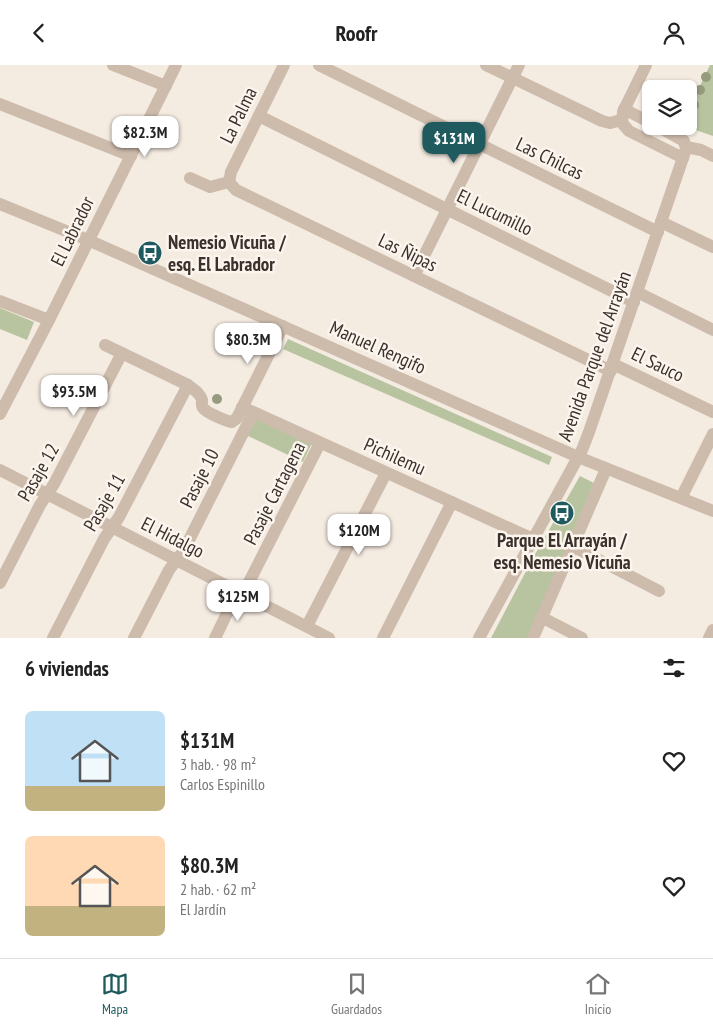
<!DOCTYPE html>
<html lang="es">
<head>
<meta charset="utf-8">
<style>
  :root { --surface:#fff; --page:#f2f2f2; --text:#222; --muted:#767676; --line:#e0e0e0; --accent:#1f5a5e }
  body { margin:0; font-family:"PT Sans Narrow",sans-serif; background:var(--page); color:var(--text); height:100vh; display:flex; flex-direction:column; font-size:19px; white-space:nowrap }
  * { box-sizing:border-box; margin:0 }
  p { font-size:16px; color:var(--muted) }
  .icon { flex:none; width:28px; height:28px; fill:none; stroke:currentColor; stroke-width:2; stroke-linecap:round; stroke-linejoin:round }
  .map { position:relative; height:573px; overflow:hidden }
  .panel { display:flex; flex-direction:column; background:var(--surface); flex:1 }
  .panel>* { flex:none }
  .controls { position:absolute; left:642px; top:15px; display:grid; gap:10px }
  .controls a { display:grid; place-items:center; width:55px; height:55px; border-radius:8px; background:var(--surface); box-shadow:0 1px 4px #0004; font-size:25px }
  .price { position:absolute; translate:-50% -42px; padding:0 11px; border-radius:10px; background:#fff; color:#222; font-size:16px; line-height:32px; filter:drop-shadow(0 1px 2px #0008) }
  .price::after { content:''; position:absolute; left:50%; top:30px; width:15px; height:11px; margin-left:-8px; background:inherit; clip-path:polygon(0 0,100% 0,50% 100%) }
  .price.active { background:var(--accent); color:#fff }
  ul { padding:0; list-style:none }
  li { display:flex; align-items:center; gap:15px; height:125px; padding:0 25px }
  li span { display:grid; place-items:center; flex:none; width:140px; height:100px; border-radius:8px; color:#555 }
  li>.icon { margin-inline-start:auto }
  span .icon { width:60px; height:60px; fill:#fffc; stroke-width:1 }
  li b { font-size:21px }
  h2 { display:flex; justify-content:space-between; align-items:center; height:60px; padding:0 25px; font-size:21px }
  header { display:flex; justify-content:space-between; align-items:center; height:65px; padding:0 25px; background:var(--surface); font-size:22px; font-weight:700 }
  .tabs { display:flex; justify-content:space-around; align-items:center; height:70px; border-top:1px solid var(--line); background:var(--surface); font-size:14px; color:var(--muted) }
  .tabs a { display:grid; justify-items:center; gap:2px }
  .tabs .active { color:var(--accent) }
  .map>svg:first-child { display:block }
</style>
</head>
<body>
<header><svg class="icon" aria-label="back" viewBox="0 0 24 24"><path d="M15 5l-7 7 7 7"/></svg>Roofr<svg class="icon" aria-label="person" viewBox="0 0 24 24"><circle cx="12" cy="8" r="4"/><path d="M4 21q1-7 8-7t8 7"/></svg></header>
<div class="map">
<svg width="713" height="573" viewBox="0 0 713 573">
  <rect width="100%" height="100%" fill="#f4ebe1"/>
  <!-- green -->
  <g fill="#b8c4a0">
    <path d="M 710,0 L 713,0 L 713,71 L 684,61 L 689,61 L 689,43 Z"/>
    <path d="M 0,243 L 34,257 L 27,275 L 0,264 Z"/>
    <path d="M 288,274 L 552,392 L 549,400 L 283,284 Z"/>
    <path d="M 254,352 L 312,378 L 303,397 L 246,370 Z"/>
    <path d="M 580,411 L 596,419 L 530,573 L 491,573 L 534,491 Z"/>
  </g>
  <g fill="none" stroke-linecap="round" stroke-linejoin="round">
    <!-- minor -->
    <g stroke="#cdbbac" stroke-width="12">
      <path d="M 113,0 L 166,21"/>
      <path d="M 319,0 L 658,167"/>
      <path d="M 486,0 L 602,56 L 610,58 L 621,55"/>
      <path d="M 646,0 L 623,47 L 622,58 L 629,66 L 683,93"/>
      <path d="M 0,39 L 131,91"/>
      <path d="M 624,44 L 651,58"/>
      <path d="M 259,51 L 634,237"/>
      <path d="M 686,82 L 701,85 L 713,91"/>
      <path d="M 190,113 L 210,122 L 229,117"/>
      <path d="M 229,117 L 236,125 L 611,306"/>
      <path d="M 229,117 L 231,107 L 284,0"/>
      <path d="M 0,139 L 88,175 L 578,392 L 713,446"/>
      <path d="M 661,157 L 713,182"/>
      <path d="M 414,211 L 519,0"/>
      <path d="M 637,227 L 713,265"/>
      <path d="M 0,236 L 49,255"/>
      <path d="M 105,280 L 188,320 C 194,325 200,328 202,335 C 202,338 201,340 203,343 C 207,348 226,356 232,357 L 237,353 L 283,261"/>
      <path d="M 613,299 L 713,347"/>
      <path d="M 242,342 L 533,474"/>
      <path d="M 0,349 L 49,255 L 176,0"/>
      <path d="M 0,405 L 329,573"/>
      <path d="M 681,433 L 713,369"/>
      <path d="M 572,481 L 659,526"/>
      <path d="M 0,518 L 40,440 L 54,419 L 122,288"/>
      <path d="M 541,552 L 582,573"/>
      <path d="M 307,561 L 386,408"/>
      <path d="M 53,573 L 104,474 L 119,452 L 188,320"/>
      <path d="M 134,573 L 169,505 L 184,485 L 253,348"/>
      <path d="M 215,573 L 232,538 L 248,519 L 320,378"/>
      <path d="M 383,573 L 452,437"/>
      <path d="M 479,573 L 582,385 L 589,367 L 686,84 L 684,76 L 657,61"/>
      <path d="M 533,573 L 606,404"/>
      <path d="M 709,573 L 713,565"/>
    </g>
  </g>
  <!-- trees -->
  <g fill="#969b7f">
    <circle cx="706" cy="12" r="5"/>
    <circle cx="700" cy="25" r="5"/>
    <circle cx="694" cy="40" r="5"/>
    <circle cx="217" cy="334" r="5"/>
  </g>
  <!-- icons -->
  <defs>
    <symbol id="bus-disc" viewBox="-11 -11 22 22"><circle r="9.5" fill="#1f5a5e" stroke="#fbf5ee"/><path d="M-5-6H5V4H4V6H2V4H-2V6H-4V4H-5ZM-3.5-4V0h7V-4ZM-3.5 1.2v1.5H-2V1.2ZM2 1.2v1.5H3.5V1.2Z" fill="#fff"/></symbol>
  </defs>
  <g fill-rule="evenodd">
    <use href="#bus-disc" x="136" y="174" width="28" height="28"/>
    <use href="#bus-disc" x="548" y="434" width="28" height="28"/>
  </g>
  <g text-anchor="middle" dominant-baseline="central" stroke-width="5" stroke-linejoin="round" paint-order="stroke">
    <!-- street labels -->
    <g font-size="19" fill="#3b302b" stroke="#fbf5ee">
      <text transform="translate(238 50) rotate(-64)">La Palma</text>
      <text transform="translate(550 93) rotate(26)">Las Chilcas</text>
      <text transform="translate(495 147) rotate(26)">El Lucumillo</text>
      <text transform="translate(72 166) rotate(-64)">El Labrador</text>
      <text transform="translate(408 187) rotate(26)">Las Ñipas</text>
      <text transform="translate(378 282) rotate(24)">Manuel Rengifo</text>
      <text transform="translate(594 291) rotate(-70)">Avenida Parque del Arrayán</text>
      <text transform="translate(658 299) rotate(26)">El Sauco</text>
      <text transform="translate(395 391) rotate(24)">Pichilemu</text>
      <text transform="translate(38 407) rotate(-60)">Pasaje 12</text>
      <text transform="translate(199 413) rotate(-63)">Pasaje 10</text>
      <text transform="translate(274 428) rotate(-63)">Pasaje Cartagena</text>
      <text transform="translate(104 437) rotate(-60)">Pasaje 11</text>
      <text transform="translate(173 472) rotate(27)">El Hidalgo</text>
    </g>
    <!-- poi labels -->
    <g font-size="19" font-weight="bold" fill="#3b302b" stroke="#fbf5ee" text-anchor="start">
      <text x="168" y="177">Nemesio Vicuña /<tspan x="168" dy="22">esq. El Labrador</tspan></text>
      <text x="562" y="475" text-anchor="middle">Parque El Arrayán /<tspan x="562" dy="22">esq. Nemesio Vicuña</tspan></text>
    </g>
  </g>
</svg>
<div class="controls">
<a><svg class="icon" aria-label="layers" viewBox="0 0 24 24"><path d="M12 4l9 5-9 5-9-5zM3 14l9 5 9-5"/></svg></a>
</div>
<b class="price" style="left:145px;top:93px">$82.3M</b>
<b class="price active" style="left:454px;top:99px">$131M</b>
<b class="price" style="left:248px;top:300px">$80.3M</b>
<b class="price" style="left:74px;top:352px">$93.5M</b>
<b class="price" style="left:359px;top:491px">$120M</b>
<b class="price" style="left:238px;top:557px">$125M</b>
</div>
<section class="panel">
<h2>6 viviendas<svg class="icon" aria-label="filters" viewBox="0 0 24 24"><path d="M4 7h16M4 17h16"/><circle cx="9" cy="7" r="2"/><circle cx="15" cy="17" r="2"/></svg></h2>
<ul>
<li><span style="background:linear-gradient(#bfe0f5 75%,#c2b280 0)"><svg class="icon" aria-label="home" viewBox="0 0 24 24"><path d="M3 11l9-7 9 7M6 9v11h12V9"/></svg></span><div><b>$131M</b><p>3 hab. · 98 m²</p><p>Carlos Espinillo</p></div><svg class="icon" aria-label="heart" viewBox="0 0 24 24"><path d="M12 20l-8-8c-3-5 5-10 8-4 3-6 11-1 8 4z"/></svg></li>
<li><span style="background:linear-gradient(#ffd9b3 70%,#c2b280 0)"><svg class="icon" aria-label="home" viewBox="0 0 24 24"><path d="M3 11l9-7 9 7M6 9v11h12V9"/></svg></span><div><b>$80.3M</b><p>2 hab. · 62 m²</p><p>El Jardín</p></div><svg class="icon" aria-label="heart" viewBox="0 0 24 24"><path d="M12 20l-8-8c-3-5 5-10 8-4 3-6 11-1 8 4z"/></svg></li>
</ul>
</section>
<nav class="tabs">
<a class="active"><svg class="icon" aria-label="map" viewBox="0 0 24 24"><path d="M3 6l6-2 6 2 6-2v14l-6 2-6-2-6 2zM9 4v14M15 6v14"/></svg>Mapa</a>
<a><svg class="icon" aria-label="saved" viewBox="0 0 24 24"><path d="M7 4h10v16l-5-4-5 4z"/></svg>Guardados</a>
<a><svg class="icon" aria-label="home" viewBox="0 0 24 24"><path d="M3 11l9-7 9 7M6 9v11h12V9"/></svg>Inicio</a>
</nav>
</body>
</html>
